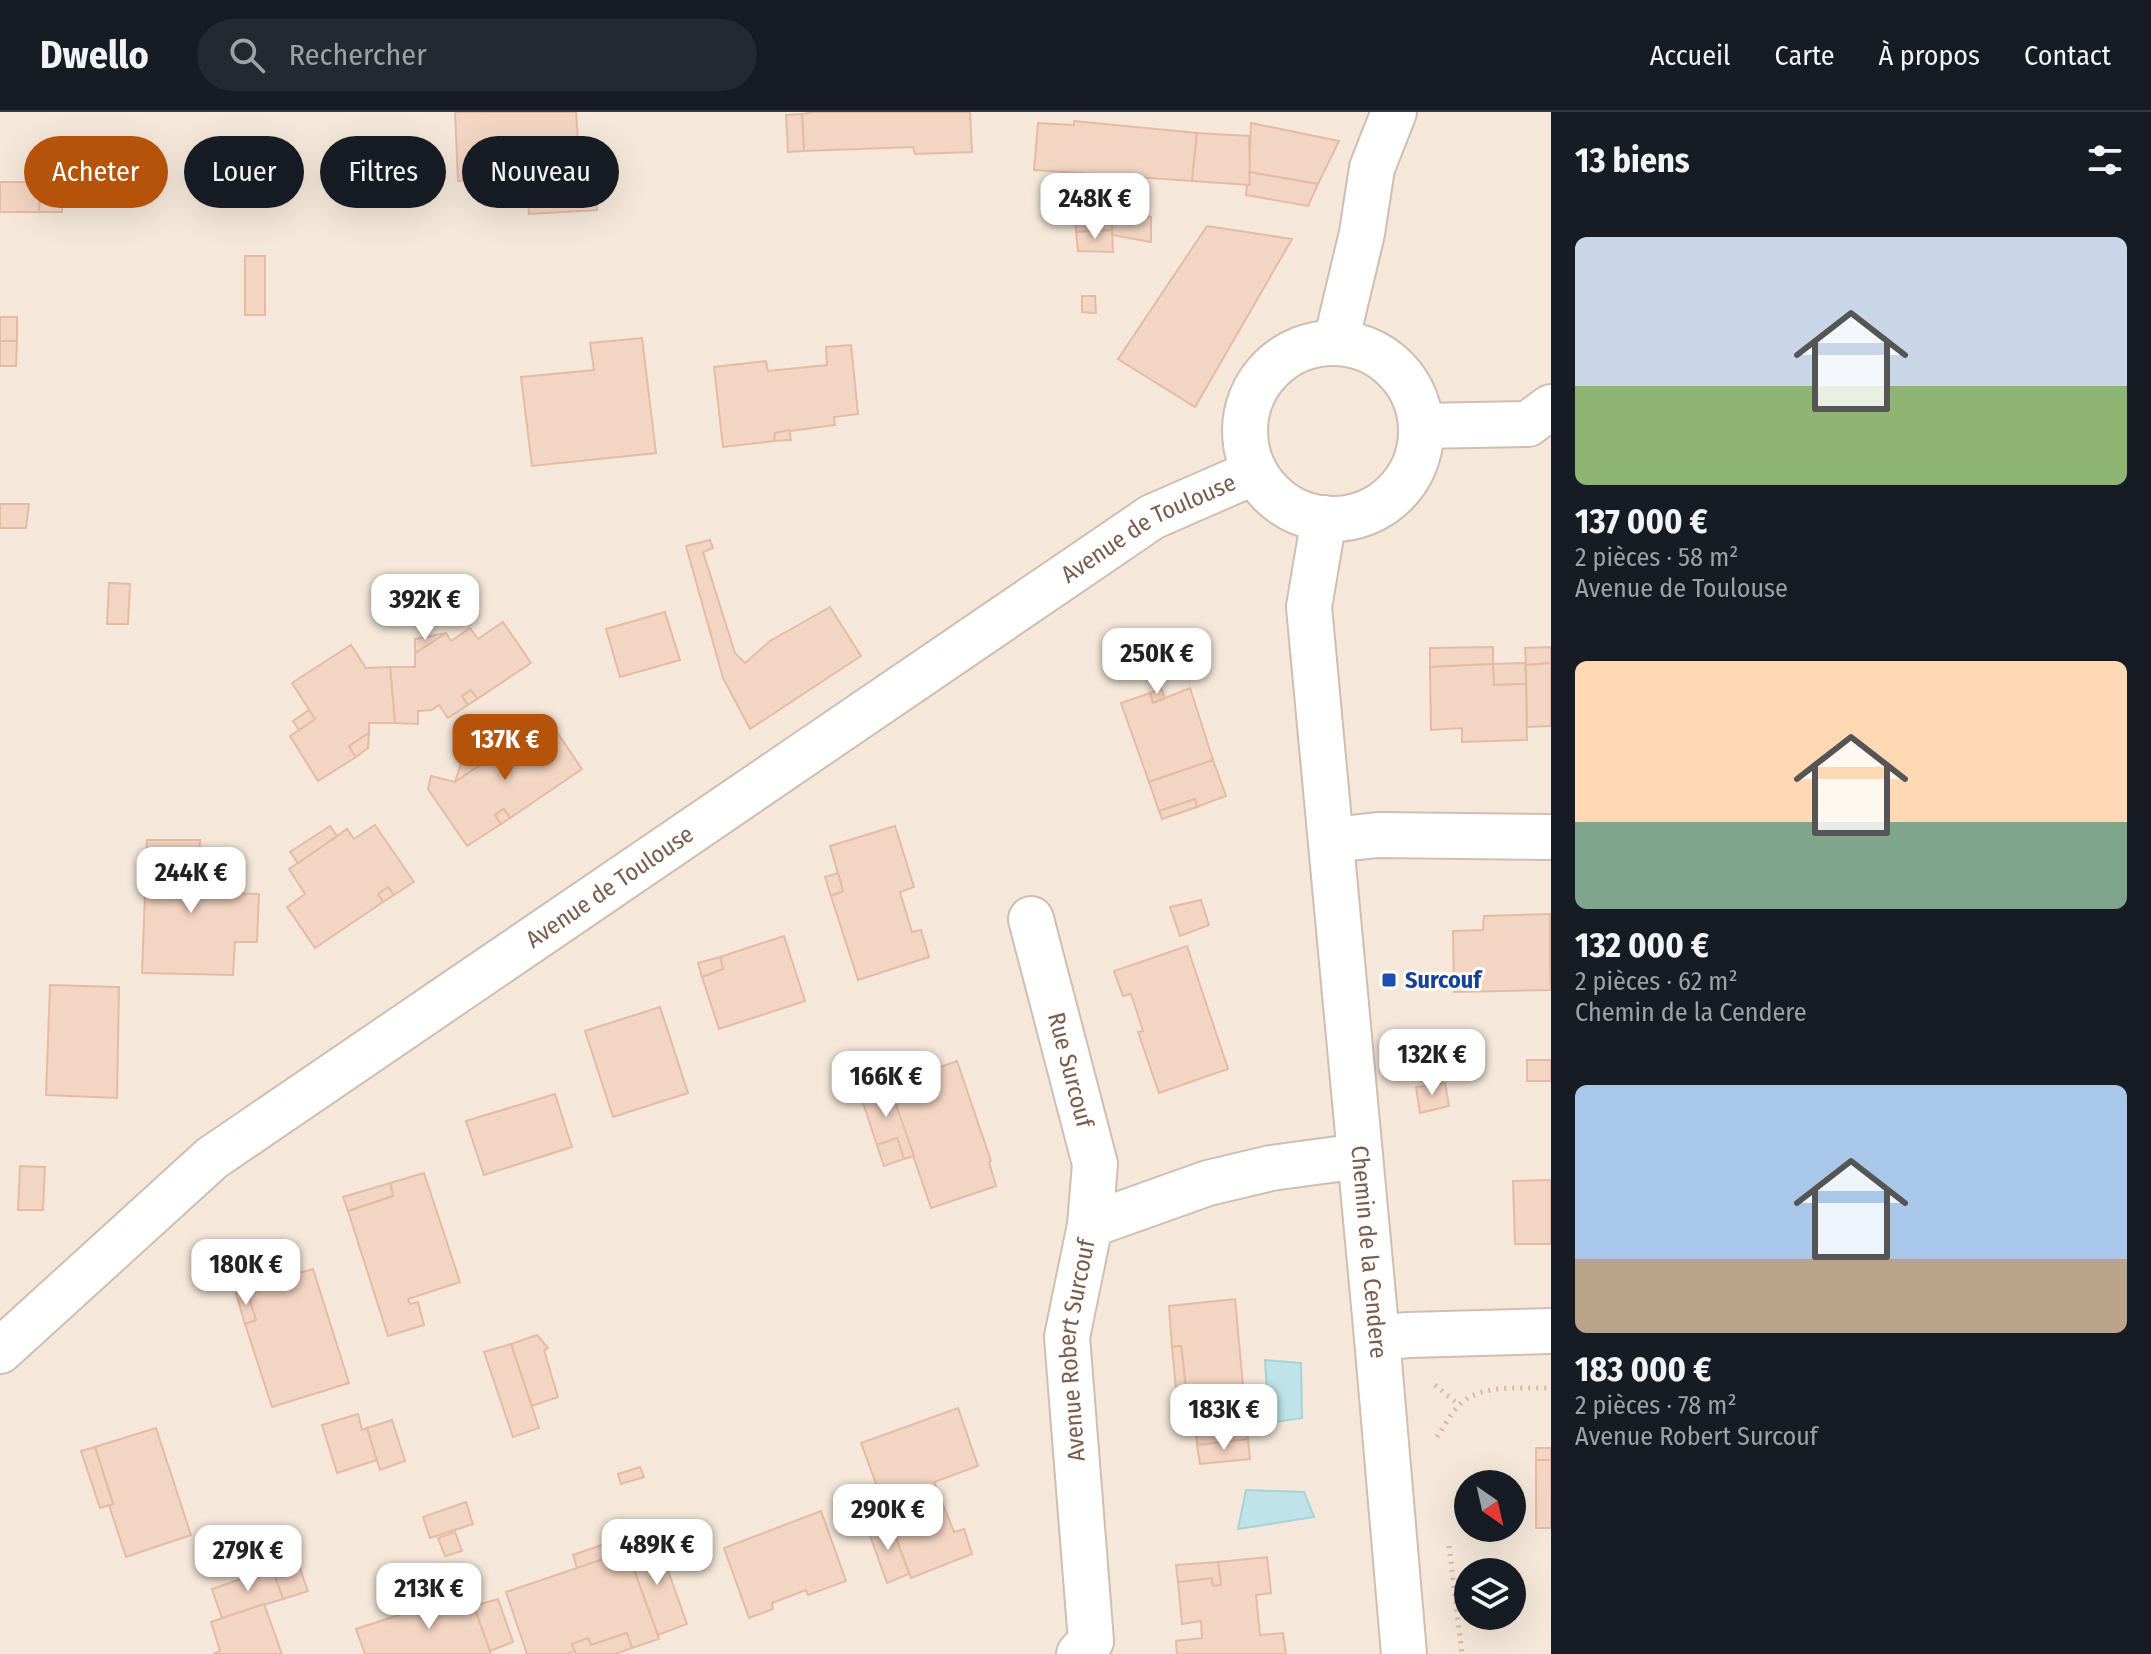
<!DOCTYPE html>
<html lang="fr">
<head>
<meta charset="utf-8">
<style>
  :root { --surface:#171b24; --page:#242831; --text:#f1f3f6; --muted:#9ea1a6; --line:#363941; --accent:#b45309 }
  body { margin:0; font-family:"Fira Sans Condensed",sans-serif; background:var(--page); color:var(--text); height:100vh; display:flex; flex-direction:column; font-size:30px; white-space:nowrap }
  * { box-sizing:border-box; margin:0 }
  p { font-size:26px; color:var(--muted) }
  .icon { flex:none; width:44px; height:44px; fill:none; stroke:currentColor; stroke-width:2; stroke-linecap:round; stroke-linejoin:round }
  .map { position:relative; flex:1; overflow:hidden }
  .sheet { display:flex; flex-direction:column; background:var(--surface); width:600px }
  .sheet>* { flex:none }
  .hud { position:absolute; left:24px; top:24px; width:760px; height:72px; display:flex; gap:16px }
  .needle { width:52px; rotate:146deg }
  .controls { position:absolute; left:1454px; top:1358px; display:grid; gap:16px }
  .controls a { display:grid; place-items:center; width:72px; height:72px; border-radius:50%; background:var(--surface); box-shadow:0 8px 32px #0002; font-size:40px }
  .price { position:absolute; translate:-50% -68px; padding:0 18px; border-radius:16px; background:#fff; color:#222; font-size:26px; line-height:52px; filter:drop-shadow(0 2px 4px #0008) }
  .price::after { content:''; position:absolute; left:50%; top:48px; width:24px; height:18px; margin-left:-12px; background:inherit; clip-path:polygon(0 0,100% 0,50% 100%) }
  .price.on { background:var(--accent); color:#fff }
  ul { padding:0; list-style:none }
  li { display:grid; align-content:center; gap:16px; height:424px; padding:0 24px }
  li span { display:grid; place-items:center; height:248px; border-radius:12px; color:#555 }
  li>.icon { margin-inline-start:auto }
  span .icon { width:144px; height:144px; fill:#fffc; stroke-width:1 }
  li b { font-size:34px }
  h2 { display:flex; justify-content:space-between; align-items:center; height:96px; padding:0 24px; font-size:34px }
  .chip { padding:0 28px; border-radius:36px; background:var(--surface); box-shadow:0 8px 32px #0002; font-size:28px; line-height:72px }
  .chip.on { background:var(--accent); color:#fff }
  header { display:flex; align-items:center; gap:48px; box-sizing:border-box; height:112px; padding:0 40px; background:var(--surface); border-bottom:2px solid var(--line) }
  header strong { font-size:38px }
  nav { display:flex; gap:44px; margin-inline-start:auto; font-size:28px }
  .search { width:560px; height:72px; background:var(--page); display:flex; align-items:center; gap:20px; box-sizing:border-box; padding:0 28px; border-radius:44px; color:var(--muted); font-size:30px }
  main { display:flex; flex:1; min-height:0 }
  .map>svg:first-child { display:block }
</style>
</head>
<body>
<header>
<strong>Dwello</strong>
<div class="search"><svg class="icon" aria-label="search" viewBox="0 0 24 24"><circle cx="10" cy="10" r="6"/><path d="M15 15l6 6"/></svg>Rechercher</div>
<nav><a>Accueil</a><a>Carte</a><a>À propos</a><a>Contact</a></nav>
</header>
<main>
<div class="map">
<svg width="1551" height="1542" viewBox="0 0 1551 1542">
  <rect width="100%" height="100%" fill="#fdf6ec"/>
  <!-- residential -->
  <path fill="#f5e8da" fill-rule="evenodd" d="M 0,0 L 1551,0 L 1551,1542 L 0,1542 ZM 1468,1372 L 1512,1372 L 1512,1416 L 1468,1416 ZM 1468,1460 L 1512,1460 L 1512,1504 L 1468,1504 Z"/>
  <!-- water -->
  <g fill="#bfe3e8" stroke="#a5d3da" stroke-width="2">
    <path d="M 1265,1248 L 1301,1251 L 1302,1306 L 1269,1311 Z"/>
    <path d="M 1246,1378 L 1304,1380 L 1314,1405 L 1238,1417 Z"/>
  </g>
  <!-- building -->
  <g fill="#f3d5c3" stroke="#e6bba3" stroke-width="2">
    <path d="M 455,0 L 576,0 L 580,61 L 595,60 L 597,98 L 529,102 L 526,65 L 458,69 Z"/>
    <path d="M 813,0 L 970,0 L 972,40 L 915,42 L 913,35 L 804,39 L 802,2 Z"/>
    <path d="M 802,2 L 804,39 L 788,40 L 786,3 Z"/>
    <path d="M 1074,9 L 1197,21 L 1192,69 L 1034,58 L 1038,11 L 1074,13 Z"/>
    <path d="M 1251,11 L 1339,29 L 1318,72 L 1249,60 Z"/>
    <path d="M 1197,21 L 1249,24 L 1250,73 L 1192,69 Z"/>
    <path d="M 1249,60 L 1318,72 L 1308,94 L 1246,83 L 1247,73 L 1250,73 Z"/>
    <path d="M 0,70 L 41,70 L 39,100 L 0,100 Z"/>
    <path d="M 41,70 L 63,70 L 62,100 L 39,100 Z"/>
    <path d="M 1112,99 L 1151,105 L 1151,130 L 1112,123 Z"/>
    <path d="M 1112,99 L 1112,118 L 1076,120 L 1075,102 Z"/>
    <path d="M 1207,114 L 1292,127 L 1195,295 L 1118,247 Z"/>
    <path d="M 1112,118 L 1113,140 L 1078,139 L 1076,120 Z"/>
    <rect x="245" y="144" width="20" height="59"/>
    <path d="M 1082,184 L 1095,184 L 1096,201 L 1082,200 Z"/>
    <rect x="0" y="205" width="17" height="24"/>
    <path d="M 642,226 L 656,341 L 532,354 L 521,265 L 594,258 L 590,231 Z"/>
    <path d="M 0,229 L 17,229 L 16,254 L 0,254 Z"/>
    <path d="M 851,233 L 858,302 L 834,305 L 835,313 L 775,321 L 774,329 L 723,335 L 714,255 L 766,249 L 768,259 L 827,253 L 826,235 Z"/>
    <path d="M 789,318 L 791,328 L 774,329 L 775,321 Z"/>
    <path d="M 0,392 L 29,392 L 26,416 L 0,416 Z"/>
    <path d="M 710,428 L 713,436 L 703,440 L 735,541 L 745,551 L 770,529 L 830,495 L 861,544 L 750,617 L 723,566 L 686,434 Z"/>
    <path d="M 109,471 L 130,472 L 128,512 L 107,512 Z"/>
    <path d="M 665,500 L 680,548 L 620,565 L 606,517 Z"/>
    <path d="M 503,510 L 531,551 L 477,587 L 471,578 L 462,584 L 468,593 L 448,606 L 439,593 L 432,598 L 418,599 L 418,612 L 395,611 L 390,555 L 415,555 L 415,541 L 446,521 L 451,529 L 470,516 L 478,527 Z"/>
    <path d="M 446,521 L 415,541 L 415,527 Z"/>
    <path d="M 351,533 L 366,556 L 390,555 L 395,611 L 369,611 L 369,621 L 349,634 L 356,645 L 318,669 L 290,624 L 315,607 L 292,571 Z"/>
    <path d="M 1493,535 L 1493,552 L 1430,555 L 1430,536 Z"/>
    <path d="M 1551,535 L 1551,551 L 1526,553 L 1525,536 Z"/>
    <path d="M 1525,551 L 1526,572 L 1494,573 L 1493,552 Z"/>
    <path d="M 1551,551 L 1551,614 L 1527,615 L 1526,553 Z"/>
    <path d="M 1493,552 L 1494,573 L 1526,572 L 1527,628 L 1462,630 L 1462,616 L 1431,618 L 1430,555 Z"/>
    <path d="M 1161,576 L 1165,586 L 1153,591 L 1150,581 Z"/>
    <path d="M 1190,576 L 1213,648 L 1149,670 L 1121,591 L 1150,581 L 1153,591 Z"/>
    <path d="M 471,578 L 477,587 L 468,593 L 462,584 Z"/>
    <path d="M 309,598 L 315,607 L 299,618 L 293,609 Z"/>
    <path d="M 548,607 L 582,657 L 510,706 L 504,697 L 495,703 L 501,712 L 467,734 L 428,677 L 431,664 L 455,670 Z"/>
    <path d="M 369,621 L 368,636 L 356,645 L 349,634 Z"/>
    <path d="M 490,633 L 496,642 L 455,670 L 461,652 Z"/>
    <path d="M 1213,648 L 1226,684 L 1197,695 L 1195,687 L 1159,699 L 1149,670 Z"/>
    <path d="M 1195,687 L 1197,695 L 1162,707 L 1159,699 Z"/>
    <path d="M 504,697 L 510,706 L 501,712 L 495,703 Z"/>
    <path d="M 375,713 L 414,770 L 394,783 L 388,775 L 378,782 L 383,790 L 315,836 L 287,795 L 305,782 L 289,757 L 347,717 L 354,727 Z"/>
    <path d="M 330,714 L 337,724 L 298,751 L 290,740 Z"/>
    <path d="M 895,714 L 914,775 L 900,780 L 912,820 L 921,818 L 929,845 L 858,868 L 831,784 L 843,779 L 830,734 Z"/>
    <path d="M 147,728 L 200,728 L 198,780 L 259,782 L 257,830 L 235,830 L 233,863 L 142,861 Z"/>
    <path d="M 199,755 L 227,755 L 226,781 L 198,780 Z"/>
    <path d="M 838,761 L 843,779 L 831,784 L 825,765 Z"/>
    <path d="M 388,775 L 394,783 L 383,790 L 378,782 Z"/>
    <path d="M 1201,788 L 1209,813 L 1180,824 L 1170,795 Z"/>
    <path d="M 1550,802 L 1551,878 L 1454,880 L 1453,819 L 1483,818 L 1484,804 Z"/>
    <path d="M 1550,802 L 1551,802 L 1551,878 L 1550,860 Z"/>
    <path d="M 784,824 L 805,889 L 719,917 L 702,865 L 723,857 L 720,845 Z"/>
    <path d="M 1187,834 L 1228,957 L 1159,981 L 1138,920 L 1143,919 L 1131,882 L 1123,884 L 1114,859 Z"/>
    <path d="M 720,845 L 723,857 L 702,865 L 698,851 Z"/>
    <path d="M 50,873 L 119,875 L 117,986 L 46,983 Z"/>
    <path d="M 660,895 L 688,981 L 613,1005 L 585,919 Z"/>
    <rect x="1527" y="948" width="24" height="21"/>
    <path d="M 957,949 L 991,1049 L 989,1050 L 996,1074 L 931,1096 L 889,973 Z"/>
    <path d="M 1445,971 L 1449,994 L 1420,1001 L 1416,975 Z"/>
    <path d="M 889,973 L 914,1044 L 904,1047 L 897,1026 L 877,1033 L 860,982 Z"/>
    <path d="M 555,982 L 572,1035 L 484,1063 L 466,1009 Z"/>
    <path d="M 897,1026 L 904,1047 L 884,1054 L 877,1033 Z"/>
    <path d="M 20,1054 L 45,1055 L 43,1098 L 18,1098 Z"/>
    <path d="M 424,1061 L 460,1170 L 408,1187 L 410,1192 L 418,1190 L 424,1213 L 388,1224 L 348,1099 L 393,1084 L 390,1071 Z"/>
    <path d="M 1551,1068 L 1551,1132 L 1515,1132 L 1513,1069 Z"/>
    <path d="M 390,1071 L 393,1084 L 348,1099 L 343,1085 Z"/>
    <path d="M 313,1157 L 349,1271 L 272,1295 L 245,1212 L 256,1208 L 246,1177 Z"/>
    <path d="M 246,1177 L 256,1208 L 245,1212 L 236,1181 Z"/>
    <path d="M 1235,1187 L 1248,1327 L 1197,1333 L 1195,1309 L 1179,1310 L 1176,1277 L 1186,1276 L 1181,1234 L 1172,1235 L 1169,1194 Z"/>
    <path d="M 537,1223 L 548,1236 L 544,1238 L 558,1285 L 532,1294 L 511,1232 Z"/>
    <path d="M 511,1232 L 539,1316 L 513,1325 L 484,1240 Z"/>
    <path d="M 1181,1234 L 1186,1276 L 1176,1277 L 1172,1235 Z"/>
    <path d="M 958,1296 L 978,1354 L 934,1370 L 954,1420 L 964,1417 L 972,1442 L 911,1466 L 861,1331 Z"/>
    <path d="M 358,1302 L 362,1318 L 367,1316 L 377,1348 L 337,1361 L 322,1313 Z"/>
    <path d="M 392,1308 L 405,1349 L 380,1358 L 367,1316 Z"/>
    <path d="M 156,1316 L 191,1423 L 126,1445 L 109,1393 L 113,1392 L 95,1335 Z"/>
    <path d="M 1248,1327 L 1250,1347 L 1200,1352 L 1197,1333 Z"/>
    <path d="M 95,1335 L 113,1392 L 100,1396 L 81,1339 Z"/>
    <rect x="1536" y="1336" width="15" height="12"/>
    <rect x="1536" y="1348" width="15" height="68"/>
    <path d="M 640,1355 L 644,1365 L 621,1372 L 618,1362 Z"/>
    <path d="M 466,1390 L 473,1412 L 430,1426 L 423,1405 Z"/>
    <path d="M 821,1399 L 846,1469 L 808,1483 L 806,1478 L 772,1491 L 773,1497 L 749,1506 L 724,1436 Z"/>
    <path d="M 890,1410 L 909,1462 L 887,1471 L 868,1418 Z"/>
    <path d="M 455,1420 L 462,1439 L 445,1444 L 438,1426 Z"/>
    <path d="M 622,1426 L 627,1439 L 577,1456 L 573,1443 Z"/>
    <path d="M 657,1428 L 687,1512 L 658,1523 L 627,1439 Z"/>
    <path d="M 627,1439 L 659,1527 L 632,1536 L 627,1521 L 591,1533 L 588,1526 L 572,1532 L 575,1539 L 567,1542 L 527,1542 L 506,1480 Z"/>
    <path d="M 1267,1445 L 1271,1481 L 1256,1483 L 1260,1523 L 1283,1521 L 1286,1542 L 1177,1542 L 1176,1529 L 1202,1526 L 1201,1509 L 1182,1512 L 1178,1470 L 1212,1466 L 1213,1474 L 1221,1473 L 1218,1450 Z"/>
    <path d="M 297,1448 L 308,1479 L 283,1487 L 272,1456 Z"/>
    <path d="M 1218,1450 L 1221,1473 L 1213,1474 L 1212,1466 L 1178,1470 L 1176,1453 Z"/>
    <path d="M 272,1456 L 283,1487 L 222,1506 L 212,1477 Z"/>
    <path d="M 469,1480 L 491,1542 L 365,1542 L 356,1517 Z"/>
    <path d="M 498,1487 L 513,1530 L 490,1539 L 474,1494 Z"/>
    <path d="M 264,1492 L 282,1542 L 213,1542 L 220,1539 L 211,1510 Z"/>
    <path d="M 627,1521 L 632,1536 L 615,1542 L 576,1542 L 572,1532 L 588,1526 L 591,1533 Z"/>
  </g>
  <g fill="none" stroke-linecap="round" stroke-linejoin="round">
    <defs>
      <g id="minor">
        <path d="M 1421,314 L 1528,312 L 1551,295"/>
        <path d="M 1332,728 L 1378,723 L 1551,725"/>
        <path id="s1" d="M 1031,807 L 1095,1052 L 1090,1113"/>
        <path d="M 1377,1226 L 1408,1223 L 1551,1219"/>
        <path id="s2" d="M 1079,1542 L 1091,1529 L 1067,1225 L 1090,1113 L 1208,1071 L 1271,1056 L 1360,1044"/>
      </g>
      <g id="tertiary">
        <path d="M 1336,230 L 1362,121 L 1372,56 L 1394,0"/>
        <circle cx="1333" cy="319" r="88"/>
        <path id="s3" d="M 1324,406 L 1309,495 L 1377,1226 L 1404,1542"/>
        <path id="s4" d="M 0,1239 L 212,1046 L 1152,405 L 1255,360"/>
      </g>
    </defs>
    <!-- minor casing -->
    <use href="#minor" stroke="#d1beb0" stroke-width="48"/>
    <!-- tertiary casing -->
    <use href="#tertiary" stroke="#d1beb0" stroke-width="48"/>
    <!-- path -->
    <g stroke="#d9b8a5" stroke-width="5" stroke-dasharray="2 6" stroke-linecap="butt">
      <path d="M 1435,1273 L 1459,1293"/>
      <path d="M 1437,1325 C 1444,1315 1450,1302 1459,1293 C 1481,1271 1522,1277 1551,1276"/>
      <path d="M 1449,1434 L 1462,1542"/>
    </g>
    <!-- minor -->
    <use href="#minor" stroke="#fff" stroke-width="44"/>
    <!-- tertiary -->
    <use href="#tertiary" stroke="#fff" stroke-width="44"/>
  </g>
  <!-- markers -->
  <rect fill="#1a4fb4" stroke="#fffaf3" stroke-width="3" x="1381" y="860" width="16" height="16" rx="4"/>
  <g text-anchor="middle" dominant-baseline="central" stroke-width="6" stroke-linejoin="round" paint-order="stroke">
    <!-- street labels -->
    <g font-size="24" fill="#7a5c4d" stroke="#fffaf3">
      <text stroke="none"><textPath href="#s4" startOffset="1416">Avenue de Toulouse</textPath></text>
      <text stroke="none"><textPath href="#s4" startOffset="768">Avenue de Toulouse</textPath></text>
      <text stroke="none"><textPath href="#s1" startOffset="156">Rue Surcouf</textPath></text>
      <text stroke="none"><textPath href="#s3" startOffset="738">Chemin de la Cendere</textPath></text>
      <text stroke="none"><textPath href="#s2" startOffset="310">Avenue Robert Surcouf</textPath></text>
    </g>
    <!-- transit labels -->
    <g font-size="24" font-weight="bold" fill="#164399" stroke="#fffaf3" text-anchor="start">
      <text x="1405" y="868">Surcouf</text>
    </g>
  </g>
</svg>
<div class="controls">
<a><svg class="needle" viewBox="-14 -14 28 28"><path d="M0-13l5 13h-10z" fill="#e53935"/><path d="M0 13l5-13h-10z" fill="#9ea1a6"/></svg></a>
<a><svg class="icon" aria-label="layers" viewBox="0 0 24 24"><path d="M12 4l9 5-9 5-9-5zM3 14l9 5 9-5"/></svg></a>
</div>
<b class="price" style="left:1095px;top:129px">248K €</b>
<b class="price" style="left:425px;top:530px">392K €</b>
<b class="price" style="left:1157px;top:584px">250K €</b>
<b class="price on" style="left:505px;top:670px">137K €</b>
<b class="price" style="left:191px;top:803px">244K €</b>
<b class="price" style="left:1432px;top:985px">132K €</b>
<b class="price" style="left:886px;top:1007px">166K €</b>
<b class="price" style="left:246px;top:1195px">180K €</b>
<b class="price" style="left:1224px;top:1340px">183K €</b>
<b class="price" style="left:888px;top:1440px">290K €</b>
<b class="price" style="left:657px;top:1475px">489K €</b>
<b class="price" style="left:248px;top:1481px">279K €</b>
<b class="price" style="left:429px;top:1519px">213K €</b>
<div class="hud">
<a class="chip on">Acheter</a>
<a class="chip">Louer</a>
<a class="chip">Filtres</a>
<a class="chip">Nouveau</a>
</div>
</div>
<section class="sheet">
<h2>13 biens<svg class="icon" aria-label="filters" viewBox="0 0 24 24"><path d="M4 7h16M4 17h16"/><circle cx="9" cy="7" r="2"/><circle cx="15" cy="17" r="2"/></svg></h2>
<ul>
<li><span style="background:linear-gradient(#c9d6e8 60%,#8fb573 0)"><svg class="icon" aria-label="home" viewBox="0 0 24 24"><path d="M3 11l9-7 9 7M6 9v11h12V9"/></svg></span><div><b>137 000 €</b><p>2 pièces · 58 m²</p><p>Avenue de Toulouse</p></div></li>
<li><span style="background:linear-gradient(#ffd9b3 65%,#7fa58c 0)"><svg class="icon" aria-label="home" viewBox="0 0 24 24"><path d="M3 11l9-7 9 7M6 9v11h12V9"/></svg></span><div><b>132 000 €</b><p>2 pièces · 62 m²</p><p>Chemin de la Cendere</p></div></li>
<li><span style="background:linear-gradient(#a9c7e8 70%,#b9a48a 0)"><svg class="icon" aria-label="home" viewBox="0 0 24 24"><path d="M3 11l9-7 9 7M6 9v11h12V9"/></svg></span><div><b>183 000 €</b><p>2 pièces · 78 m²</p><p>Avenue Robert Surcouf</p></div></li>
</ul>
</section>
</main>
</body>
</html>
